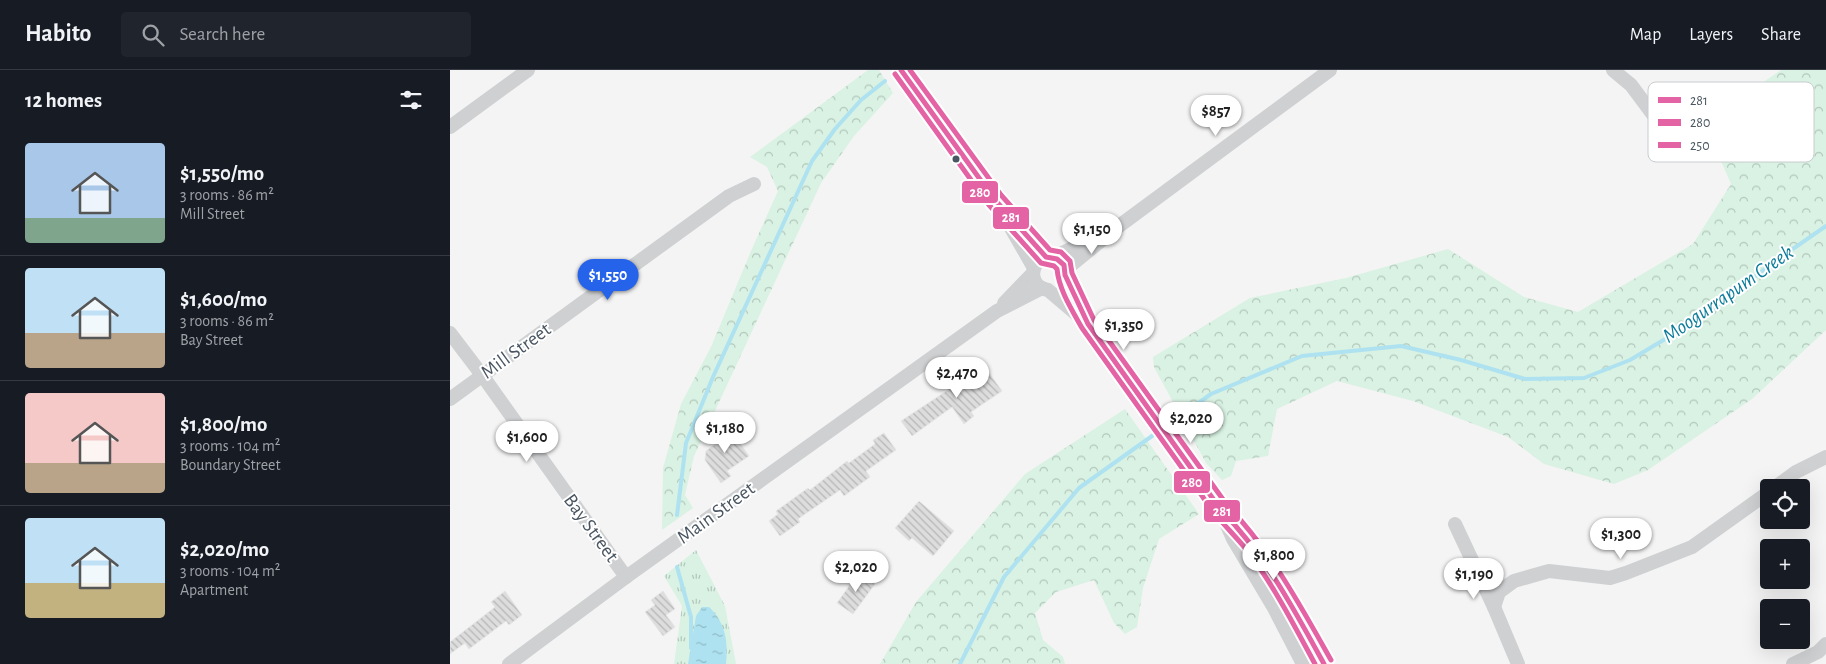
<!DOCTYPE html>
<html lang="en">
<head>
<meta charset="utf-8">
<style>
  :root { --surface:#171b24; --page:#20242c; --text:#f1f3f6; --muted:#9ea1a6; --line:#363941; --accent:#2563eb }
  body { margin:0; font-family:"Alegreya Sans",sans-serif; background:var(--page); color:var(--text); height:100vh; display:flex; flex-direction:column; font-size:19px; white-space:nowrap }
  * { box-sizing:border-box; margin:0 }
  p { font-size:16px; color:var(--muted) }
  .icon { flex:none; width:28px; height:28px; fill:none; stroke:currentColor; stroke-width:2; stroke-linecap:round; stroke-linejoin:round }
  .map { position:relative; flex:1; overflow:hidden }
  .side { display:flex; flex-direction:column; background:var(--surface); width:450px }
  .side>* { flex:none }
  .controls { position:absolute; left:1310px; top:409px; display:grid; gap:10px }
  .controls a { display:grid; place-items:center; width:50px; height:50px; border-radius:5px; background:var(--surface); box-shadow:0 5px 20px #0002; font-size:25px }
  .price { position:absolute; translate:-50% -42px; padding:0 11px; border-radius:18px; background:#fff; color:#222; font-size:16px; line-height:32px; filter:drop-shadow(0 1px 2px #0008) }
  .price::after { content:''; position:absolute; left:50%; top:30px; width:15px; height:11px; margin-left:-8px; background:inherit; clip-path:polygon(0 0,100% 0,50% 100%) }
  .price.active { background:var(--accent); color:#fff }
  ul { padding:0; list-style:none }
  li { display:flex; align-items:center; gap:15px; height:125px; padding:0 25px }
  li+li { border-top:1px solid var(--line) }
  li span { display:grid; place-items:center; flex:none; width:140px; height:100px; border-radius:5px; color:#555 }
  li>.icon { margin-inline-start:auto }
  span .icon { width:60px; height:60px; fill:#fffc; stroke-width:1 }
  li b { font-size:21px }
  h2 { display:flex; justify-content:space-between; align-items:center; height:60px; padding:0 25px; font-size:21px }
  header { display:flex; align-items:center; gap:30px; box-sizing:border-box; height:70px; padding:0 25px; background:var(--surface); border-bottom:1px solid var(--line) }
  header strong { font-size:24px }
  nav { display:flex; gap:28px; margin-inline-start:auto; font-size:18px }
  .search { width:350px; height:45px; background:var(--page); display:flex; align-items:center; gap:12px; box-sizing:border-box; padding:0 18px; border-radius:5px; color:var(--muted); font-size:19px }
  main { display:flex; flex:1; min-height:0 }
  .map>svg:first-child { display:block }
</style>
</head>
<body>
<header>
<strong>Habito</strong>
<div class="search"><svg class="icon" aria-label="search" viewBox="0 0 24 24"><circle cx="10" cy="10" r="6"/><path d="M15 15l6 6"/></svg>Search here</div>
<nav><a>Map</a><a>Layers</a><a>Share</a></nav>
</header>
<main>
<section class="side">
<h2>12 homes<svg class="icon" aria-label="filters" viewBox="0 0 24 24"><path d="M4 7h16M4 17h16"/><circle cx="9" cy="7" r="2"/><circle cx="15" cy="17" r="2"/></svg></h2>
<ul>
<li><span style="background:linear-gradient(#a9c7e8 75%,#7fa58c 0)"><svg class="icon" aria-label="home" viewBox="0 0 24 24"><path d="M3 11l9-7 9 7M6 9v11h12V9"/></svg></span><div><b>$1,550/mo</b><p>3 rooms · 86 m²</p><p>Mill Street</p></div></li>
<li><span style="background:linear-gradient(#bfe0f5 65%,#b9a48a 0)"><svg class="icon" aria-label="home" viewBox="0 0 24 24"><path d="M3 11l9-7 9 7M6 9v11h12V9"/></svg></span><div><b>$1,600/mo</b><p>3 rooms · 86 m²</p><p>Bay Street</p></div></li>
<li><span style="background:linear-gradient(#f6c9c9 70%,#b9a48a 0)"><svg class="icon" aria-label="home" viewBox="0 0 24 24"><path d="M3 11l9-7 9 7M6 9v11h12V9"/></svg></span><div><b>$1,800/mo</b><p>3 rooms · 104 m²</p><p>Boundary Street</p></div></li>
<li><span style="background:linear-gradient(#bfe0f5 65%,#c2b280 0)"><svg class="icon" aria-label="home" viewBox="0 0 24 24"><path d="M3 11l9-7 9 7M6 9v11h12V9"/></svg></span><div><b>$2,020/mo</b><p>3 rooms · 104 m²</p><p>Apartment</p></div></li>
</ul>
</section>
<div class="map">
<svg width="1376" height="594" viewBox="0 0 1376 594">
  <defs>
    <pattern id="grass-tufts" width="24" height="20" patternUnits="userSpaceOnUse" patternTransform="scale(1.25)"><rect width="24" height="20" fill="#d9f2e3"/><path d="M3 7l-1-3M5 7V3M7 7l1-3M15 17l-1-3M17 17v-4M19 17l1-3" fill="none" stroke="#b2c7bb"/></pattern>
    <pattern id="forest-crowns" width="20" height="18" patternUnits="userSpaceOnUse" patternTransform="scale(1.25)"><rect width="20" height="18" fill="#d9f2e3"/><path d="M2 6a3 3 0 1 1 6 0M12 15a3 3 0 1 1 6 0" fill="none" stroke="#b2c7bb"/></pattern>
    <pattern id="water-ripples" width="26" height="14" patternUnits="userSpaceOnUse" patternTransform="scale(1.25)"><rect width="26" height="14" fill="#aee2f0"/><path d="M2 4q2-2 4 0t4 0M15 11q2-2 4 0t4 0" fill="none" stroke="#90bac6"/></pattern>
    <pattern id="building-back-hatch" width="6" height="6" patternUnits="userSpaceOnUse" patternTransform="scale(1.25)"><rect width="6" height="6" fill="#ddddde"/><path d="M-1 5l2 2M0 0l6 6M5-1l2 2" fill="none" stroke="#b5b6b7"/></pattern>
  </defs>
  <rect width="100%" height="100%" fill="#f4f4f4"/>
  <!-- grass -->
  <path fill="url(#grass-tufts)" d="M 246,480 L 275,536 L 286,594 L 224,594 L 232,536 L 214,506 Z"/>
  <!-- forest -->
  <g fill="url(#forest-crowns)">
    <path d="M 418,0 L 429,0 L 443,23 L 404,66 L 371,113 L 244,386 L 235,425 L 243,438 L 212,460 L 213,398 L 231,334 L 261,277 L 301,181 L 328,121 L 317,97 L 300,87 Z"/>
    <path d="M 1331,0 L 1376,0 L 1376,260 L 1302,329 L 1198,400 L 1164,414 L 1094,394 L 1058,367 L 963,331 L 887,311 L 827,339 L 818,386 L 786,391 L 781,406 L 772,410 L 756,393 L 704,297 L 703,287 L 800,228 L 896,208 L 998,179 L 1074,227 L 1128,242 L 1243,174 L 1281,114 L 1271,91 L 1273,70 L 1256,60 L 1265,45 Z"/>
    <path d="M 675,339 L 749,444 L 709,469 L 693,518 L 687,557 L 675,564 L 664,553 L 644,510 L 606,522 L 585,543 L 593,570 L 613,587 L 615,594 L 430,594 L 466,532 L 575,404 Z"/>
  </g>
  <!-- water -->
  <path fill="url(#water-ripples)" d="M 252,537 L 259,537 C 276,553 278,572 276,594 L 238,594 L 246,546 Z"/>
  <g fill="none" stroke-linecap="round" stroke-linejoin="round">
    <!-- stream -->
    <g stroke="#aee2f0" stroke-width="4">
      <path d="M 227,445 L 236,373 L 263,307 L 362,91 L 385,59 L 411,30 L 435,11"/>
      <path d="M 227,497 L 241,547 L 241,578"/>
      <path d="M 510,594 L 554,507 L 629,418 L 761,324 L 852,286 L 951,276 L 1011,290 L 1075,309 L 1134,308 L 1180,290 L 1252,247 L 1324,192 L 1376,156"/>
    </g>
  </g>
  <!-- building -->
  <g fill="url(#building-back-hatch)" stroke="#e5e6e7">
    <path d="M 530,290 L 552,321 L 521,342 L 524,346 L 514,354 L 502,337 L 462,366 L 451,351 L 498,320 L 496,317 L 511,307 L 509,305 Z"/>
    <path d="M 277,355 L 299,386 L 277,401 L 281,406 L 271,413 L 255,390 L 256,381 L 269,371 L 264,364 Z"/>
    <path d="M 434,363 L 446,380 L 416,401 L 420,407 L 394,426 L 390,420 L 348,449 L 350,452 L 330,466 L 319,451 L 328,444 L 326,441 L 358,418 L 360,420 L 397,391 L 399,393 L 414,382 L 425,374 L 423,370 Z"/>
    <path d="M 469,431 L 504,461 L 483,486 L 462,468 L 459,471 L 445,458 Z"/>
    <path d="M 409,502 L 425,514 L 403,544 L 387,533 Z"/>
    <path d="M 55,521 L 72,545 L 59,555 L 56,551 L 19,579 L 15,573 L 0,584 L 0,572 L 45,537 L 41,532 Z"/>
    <path d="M 213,521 L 225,539 L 216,545 L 225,557 L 213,566 L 195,542 L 205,535 L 201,530 Z"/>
  </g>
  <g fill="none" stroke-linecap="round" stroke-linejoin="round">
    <!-- minor -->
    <g stroke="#ced0d2" stroke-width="14">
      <path d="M 451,0 L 545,130 L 584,198"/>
      <path d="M 1163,0 L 1181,15 L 1216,62"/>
      <path d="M 0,57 L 78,0"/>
      <path d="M 564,151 L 596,187"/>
      <path d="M 602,188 L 649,165"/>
      <path d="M 615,200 L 669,156 L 880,0"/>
      <path d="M 554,233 L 583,203"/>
      <path d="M 638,254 L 598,220 C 582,217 578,200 591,189 C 598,187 604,186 610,191 C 615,196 614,200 616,206 C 620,222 630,239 638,254 L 771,440 C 815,482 845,541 874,594"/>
      <path d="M 0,263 L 32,305 L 176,507"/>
      <path d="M 0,329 L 279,126 L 304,114"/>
      <path d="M 1324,418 L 1346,402 L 1376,387"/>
      <path d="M 773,446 L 783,469 L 824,538 L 853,594"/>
      <path d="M 1005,454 L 1044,537 L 1068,594"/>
      <path d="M 1044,537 L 1049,522 L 1064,511 L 1099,501 L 1160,508 L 1176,503 L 1242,477 L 1319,422"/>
      <path d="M 59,594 L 176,507 L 547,241 L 592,218"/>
      <path d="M 1343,594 L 1368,582 L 1376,574"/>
    </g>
    <defs>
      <path id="bus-1" d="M 451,0 L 545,130 L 596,187 L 607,189 L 614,195 L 615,205 L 638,254 L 771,440 C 815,485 844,539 874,594"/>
      <path id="bus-2" d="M 445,4 L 539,135 L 591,193 L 604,196 L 607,199 C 609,220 622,240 632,258 L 765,444 C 775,456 786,467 796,479 C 823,514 844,555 865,594"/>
      <path id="bus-3" d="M 460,0 L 551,125 L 600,180 L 611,182 L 620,191 L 622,203 L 644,250 L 777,435 C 821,481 850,535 881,590"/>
    </defs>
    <!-- bus-1 casing -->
    <use href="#bus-1" stroke="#fff" stroke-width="9"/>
    <!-- bus-2 casing -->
    <use href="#bus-2" stroke="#fff" stroke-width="9"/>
    <!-- bus-3 casing -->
    <use href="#bus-3" stroke="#fff" stroke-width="9"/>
    <!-- bus-1 -->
    <use href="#bus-1" stroke="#e463a4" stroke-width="5"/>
    <!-- bus-2 -->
    <use href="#bus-2" stroke="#e463a4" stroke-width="5"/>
    <!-- bus-3 -->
    <use href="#bus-3" stroke="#e463a4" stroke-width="5"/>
  </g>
  <!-- markers -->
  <circle fill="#4a5661" stroke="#fff" stroke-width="2" cx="506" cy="89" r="4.5"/>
  <g text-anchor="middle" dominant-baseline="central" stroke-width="4" stroke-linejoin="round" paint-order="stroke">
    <!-- street labels -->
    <g font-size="20" fill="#4a5661" stroke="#fff">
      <text transform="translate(66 281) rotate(-36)">Mill Street</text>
      <text transform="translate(266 443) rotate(-36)">Main Street</text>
      <text transform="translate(141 458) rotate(54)">Bay Street</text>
    </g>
    <!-- water labels -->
    <g font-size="21" font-style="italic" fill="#0c7c9b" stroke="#fff">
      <text transform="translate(1278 224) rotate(-35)">Moogurrapum Creek</text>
    </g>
  </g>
  <!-- legend -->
  <rect x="1198" y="12" width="166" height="80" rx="8" fill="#fff" stroke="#c9ccd0" stroke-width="1"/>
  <rect x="1208" y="27" width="23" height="6" fill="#e463a4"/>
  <rect x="1208" y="49" width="23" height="7" fill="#e463a4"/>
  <rect x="1208" y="72" width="23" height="6" fill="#e463a4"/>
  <g font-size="14" fill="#4a5661">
    <text x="1240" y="35">281</text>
    <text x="1240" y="57">280</text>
    <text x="1240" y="80">250</text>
  </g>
  <g stroke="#fff" stroke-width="2">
    <rect x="511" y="110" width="38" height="24" rx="5" fill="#e463a4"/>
    <rect x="542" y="136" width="38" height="24" rx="5" fill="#e463a4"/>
    <rect x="723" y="400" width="38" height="24" rx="5" fill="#e463a4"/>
    <rect x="753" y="429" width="38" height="24" rx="5" fill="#e463a4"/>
  </g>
  <g font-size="14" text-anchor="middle" font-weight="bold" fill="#fff">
    <text x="530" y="127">280</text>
    <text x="561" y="152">281</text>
    <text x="742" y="417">280</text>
    <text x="772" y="446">281</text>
  </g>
</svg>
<div class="controls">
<a><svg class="icon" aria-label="locate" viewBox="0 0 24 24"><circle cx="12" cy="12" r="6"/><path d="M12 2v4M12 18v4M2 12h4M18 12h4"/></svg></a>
<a>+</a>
<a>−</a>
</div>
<b class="price" style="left:766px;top:67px">$857</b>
<b class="price" style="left:642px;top:185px">$1,150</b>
<b class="price active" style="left:158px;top:231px">$1,550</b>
<b class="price" style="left:674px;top:281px">$1,350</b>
<b class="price" style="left:507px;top:329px">$2,470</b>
<b class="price" style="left:741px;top:374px">$2,020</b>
<b class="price" style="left:275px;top:384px">$1,180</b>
<b class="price" style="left:77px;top:393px">$1,600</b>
<b class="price" style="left:1171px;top:490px">$1,300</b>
<b class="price" style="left:824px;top:511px">$1,800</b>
<b class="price" style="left:406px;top:523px">$2,020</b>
<b class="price" style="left:1024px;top:530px">$1,190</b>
</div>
</main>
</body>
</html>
